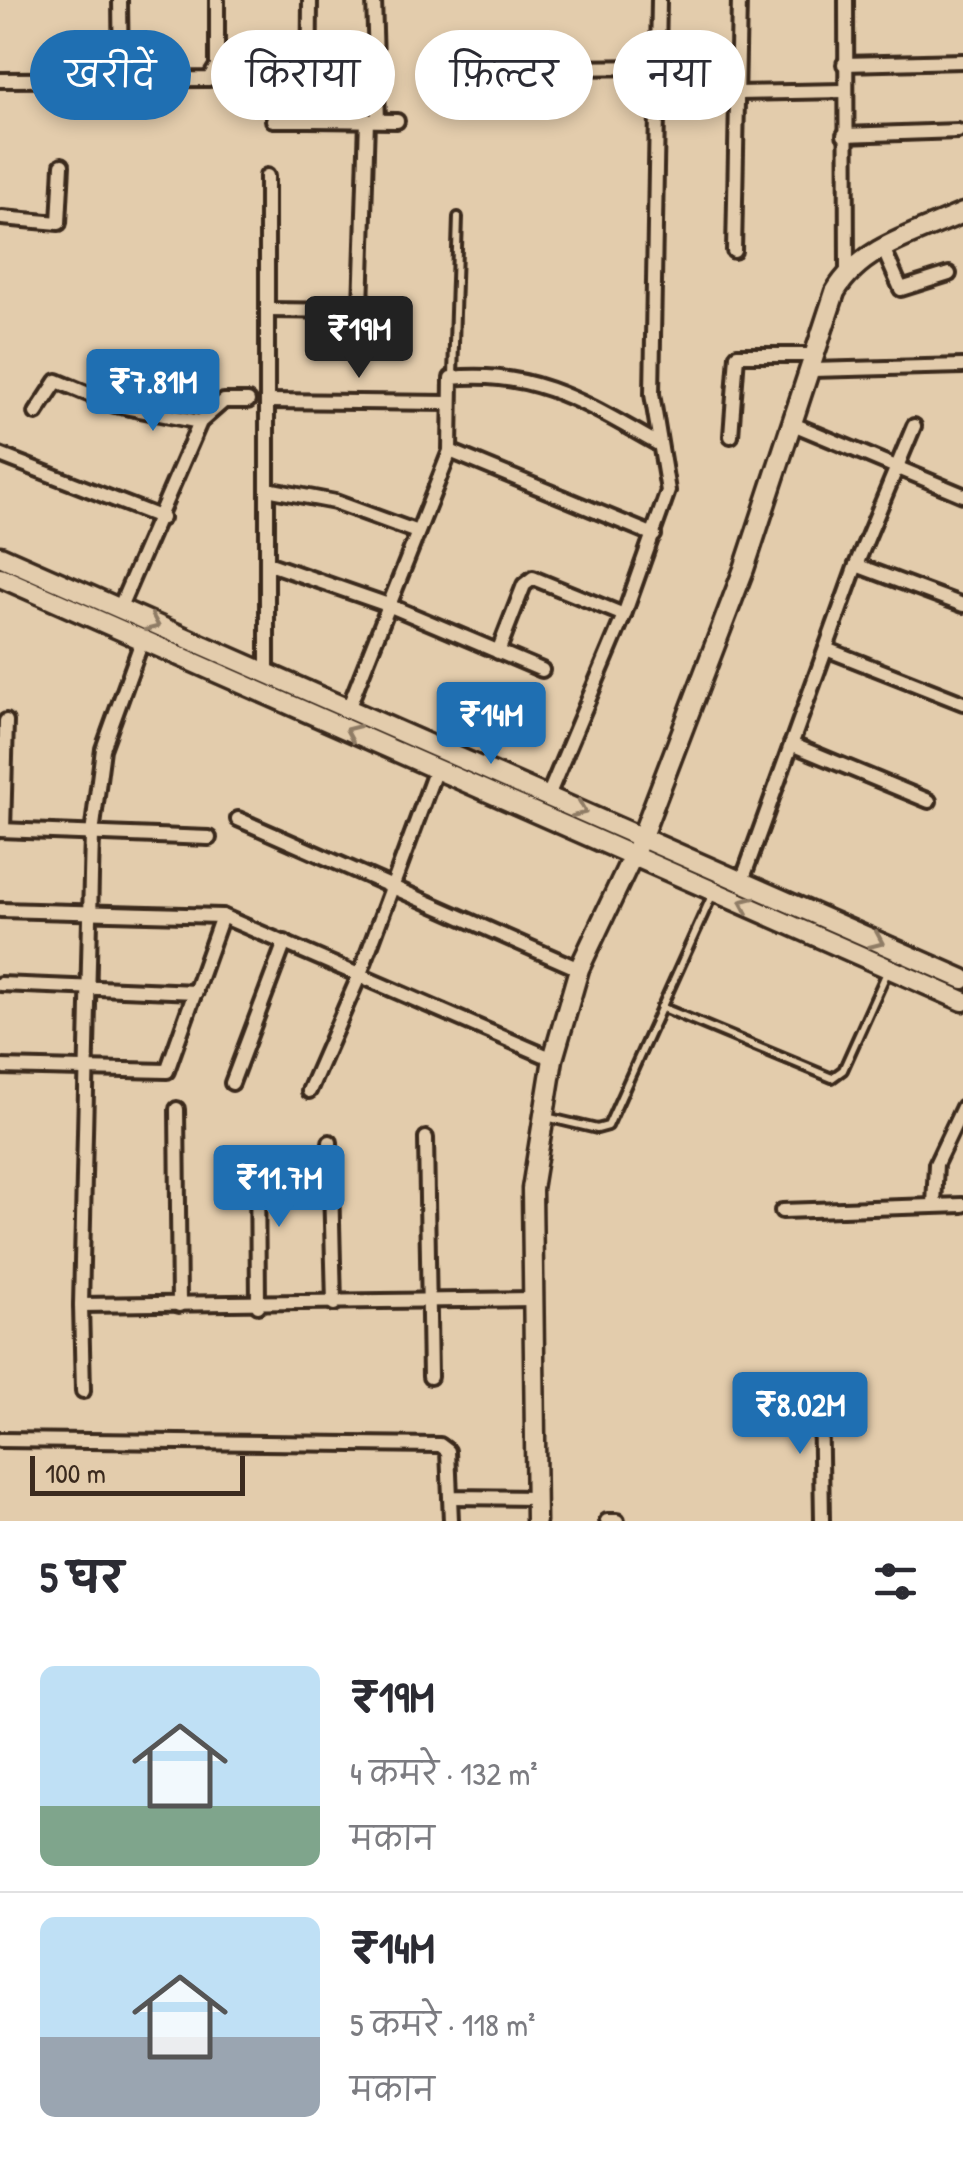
<!DOCTYPE html>
<html lang="hi">
<head>
<meta charset="utf-8">
<style>
  :root { --surface:#fff; --page:#f2f2f3; --text:#2b2b33; --muted:#7c7c81; --line:#e1e1e2; --accent:#1f6fb2 }
  body { margin:0; font-family:"Patrick Hand","Playpen Sans Deva",sans-serif; background:var(--page); color:var(--text); height:100vh; display:flex; flex-direction:column; font-size:38px; white-space:nowrap }
  * { box-sizing:border-box; margin:0 }
  p { font-size:32px; color:var(--muted) }
  .icon { flex:none; width:55px; height:55px; fill:none; stroke:currentColor; stroke-width:2; stroke-linecap:round; stroke-linejoin:round }
  .map { position:relative; height:1521px; overflow:hidden }
  .details { display:flex; flex-direction:column; background:var(--surface); flex:1 }
  .details>* { flex:none }
  .guide { position:absolute; left:30px; top:30px; width:905px; height:90px; display:flex; gap:20px }
  .scale { position:absolute; left:30px; bottom:25px; width:215px; box-sizing:border-box; padding-left:10px; border:5px solid #3b2a1e; border-top:0; font-size:28px; line-height:35px; white-space:nowrap; color:#3b2a1e; -webkit-text-stroke:8px #e3ccac; paint-order:stroke }
  .price { position:absolute; translate:-50% -85px; padding:0 22px; border-radius:10px; background:var(--accent); color:#fff; font-size:32px; line-height:65px; filter:drop-shadow(0 2px 5px #0008) }
  .price::after { content:''; position:absolute; left:50%; top:60px; width:30px; height:22px; margin-left:-15px; background:inherit; clip-path:polygon(0 0,100% 0,50% 100%) }
  .price.on { background:#222; color:#fff }
  ul { padding:0; list-style:none }
  li { display:flex; align-items:center; gap:30px; height:250px; padding:0 40px }
  li+li { border-top:2px solid var(--line) }
  li span { display:grid; place-items:center; flex:none; width:280px; height:200px; border-radius:15px; color:#555 }
  li>.icon { margin-inline-start:auto }
  span .icon { width:120px; height:120px; fill:#fffc; stroke-width:1 }
  li b { font-size:42px }
  h2 { display:flex; justify-content:space-between; align-items:center; height:120px; padding:0 40px; font-size:42px }
  .pill { padding:0 35px; border-radius:45px; background:var(--surface); box-shadow:0 5px 15px #0003; font-size:35px; line-height:90px }
  .pill.on { background:var(--accent); color:#fff }
  .map>svg:first-child { display:block }
</style>
</head>
<body>
<div class="map">
<svg width="963" height="1521" viewBox="0 0 963 1521">
  <rect width="100%" height="100%" fill="#e3ccac"/>
  <filter id="ink" filterUnits="userSpaceOnUse"><feTurbulence type="fractalNoise" baseFrequency=".01" numOctaves="2"/><feDisplacementMap in="SourceGraphic" scale="20" xChannelSelector="R" yChannelSelector="G"/><feConvolveMatrix kernelMatrix="1 2 1 2 8 2 1 2 1" color-interpolation-filters="sRGB"/></filter>
  <g filter="url(#ink)">
    <g fill="none" stroke-linecap="round" stroke-linejoin="round">
      <defs>
        <g id="lane">
          <path d="M 453,376 L 458,217"/>
          <path d="M 661,1007 L 832,1078 L 843,1070 L 888,970"/>
          <path d="M 546,1117 L 597,1129 L 608,1126 L 714,891"/>
        </g>
        <g id="street">
          <path d="M 120,0 L 121,81"/>
          <path d="M 310,0 L 309,120 L 397,121"/>
          <path d="M 374,0 L 378,120"/>
          <path d="M 846,0 L 847,273"/>
          <path d="M 844,64 L 963,61"/>
          <path d="M 559,68 L 659,67"/>
          <path d="M 0,80 L 209,79 L 217,66 L 217,0"/>
          <path d="M 738,93 L 844,91"/>
          <path d="M 273,120 L 309,120"/>
          <path d="M 844,135 L 958,131"/>
          <path d="M 2,218 L 59,223 L 62,165"/>
          <path d="M 883,248 L 901,289 L 949,274"/>
          <path d="M 734,251 L 739,0"/>
          <path d="M 268,310 L 353,311 L 361,307 L 367,120"/>
          <path d="M 812,370 L 963,366"/>
          <path d="M 268,401 L 449,403"/>
          <path d="M 36,413 L 57,381 L 115,405 L 200,422"/>
          <path d="M 793,424 L 963,495"/>
          <path d="M 731,436 L 737,355 L 816,355"/>
          <path d="M 450,451 L 654,535"/>
          <path d="M 0,455 L 162,518"/>
          <path d="M 267,489 L 335,502 L 417,532"/>
          <path d="M 267,563 L 388,605 L 542,670"/>
          <path d="M 856,565 L 963,605"/>
          <path d="M 119,609 L 200,422 L 224,401 L 248,401"/>
          <path d="M 142,641 L 103,749 L 92,834 L 81,1305 L 532,1299"/>
          <path d="M 826,649 L 963,703"/>
          <path d="M 498,652 L 524,585 L 533,578 L 624,615"/>
          <path d="M 267,674 L 267,176"/>
          <path d="M 348,709 L 450,451 L 451,378 C 536,369 588,405 660,445"/>
          <path d="M 791,744 L 929,801"/>
          <path d="M 548,796 L 624,615 L 668,491 L 652,394 L 659,0"/>
          <path d="M 238,819 L 579,969"/>
          <path d="M 0,830 L 209,838"/>
          <path d="M 3,830 L 6,721"/>
          <path d="M 742,881 L 856,565 L 914,426"/>
          <path d="M 0,910 L 222,916 L 553,1059"/>
          <path d="M 0,984 L 196,992"/>
          <path d="M 0,1067 L 167,1071 L 222,916"/>
          <path d="M 232,1083 L 285,942"/>
          <path d="M 309,1091 L 360,974 L 436,769"/>
          <path d="M 177,1109 L 179,1305"/>
          <path d="M 426,1138 L 430,1377"/>
          <path d="M 330,1142 L 334,1304"/>
          <path d="M 257,1154 L 258,1306"/>
          <path d="M 934,1205 L 936,1164 L 963,1107"/>
          <path d="M 782,1211 L 963,1205"/>
          <path d="M 81,1305 L 83,1391"/>
          <path d="M 820,1392 L 822,1521"/>
          <path d="M 0,1440 L 440,1445 L 448,1451 L 450,1497 L 535,1498"/>
          <path d="M 450,1497 L 451,1521"/>
          <path d="M 607,1521 L 617,1521"/>
        </g>
        <g id="secondary">
          <path d="M 0,556 L 963,979"/>
          <path d="M 0,577 L 963,1001"/>
          <path d="M 536,1521 L 532,1189 L 553,1059 L 579,969 L 642,836 L 744,569 L 835,292 C 861,247 918,233 963,213"/>
        </g>
      </defs>
      <!-- lane casing -->
      <use href="#lane" stroke="#3b2a1e" stroke-width="14"/>
      <!-- street casing -->
      <use href="#street" stroke="#3b2a1e" stroke-width="20"/>
      <!-- secondary casing -->
      <use href="#secondary" stroke="#3b2a1e" stroke-width="25"/>
      <!-- lane -->
      <use href="#lane" stroke="#e3ccac" stroke-width="6"/>
      <!-- street -->
      <use href="#street" stroke="#e3ccac" stroke-width="12"/>
      <!-- secondary -->
      <use href="#secondary" stroke="#e3ccac" stroke-width="18"/>
    </g>
    <!-- one-way arrows -->
    <defs><path id="oneway-chevron" d="M-2-3.5L2.5 0L-2 3.5" fill="none" stroke-width="1.6" stroke-linecap="round" stroke-linejoin="round" transform="scale(2.5)"/></defs>
    <g stroke="#8f7b65">
      <use href="#oneway-chevron" transform="translate(153 624) rotate(24)"/>
      <use href="#oneway-chevron" transform="translate(352 732) rotate(-156)"/>
      <use href="#oneway-chevron" transform="translate(580 810) rotate(23)"/>
      <use href="#oneway-chevron" transform="translate(746 904) rotate(-156)"/>
      <use href="#oneway-chevron" transform="translate(877 941) rotate(24)"/>
    </g>
  </g>
</svg>
<div class="scale">100 m</div>
<b class="price on" style="left:359px;top:381px">₹19M</b>
<b class="price" style="left:153px;top:434px">₹7.81M</b>
<b class="price" style="left:491px;top:767px">₹14M</b>
<b class="price" style="left:279px;top:1230px">₹11.7M</b>
<b class="price" style="left:800px;top:1457px">₹8.02M</b>
<div class="guide">
<a class="pill on">खरीदें</a>
<a class="pill">किराया</a>
<a class="pill">फ़िल्टर</a>
<a class="pill">नया</a>
</div>
</div>
<section class="details">
<h2>5 घर<svg class="icon" aria-label="filters" viewBox="0 0 24 24"><path d="M4 7h16M4 17h16"/><circle cx="9" cy="7" r="2"/><circle cx="15" cy="17" r="2"/></svg></h2>
<ul>
<li><span style="background:linear-gradient(#bfe0f5 70%,#7fa58c 0)"><svg class="icon" aria-label="home" viewBox="0 0 24 24"><path d="M3 11l9-7 9 7M6 9v11h12V9"/></svg></span><div><b>₹19M</b><p>4 कमरे · 132 m²</p><p>मकान</p></div></li>
<li><span style="background:linear-gradient(#bfe0f5 60%,#9aa5b1 0)"><svg class="icon" aria-label="home" viewBox="0 0 24 24"><path d="M3 11l9-7 9 7M6 9v11h12V9"/></svg></span><div><b>₹14M</b><p>5 कमरे · 118 m²</p><p>मकान</p></div></li>
</ul>
</section>
</body>
</html>
